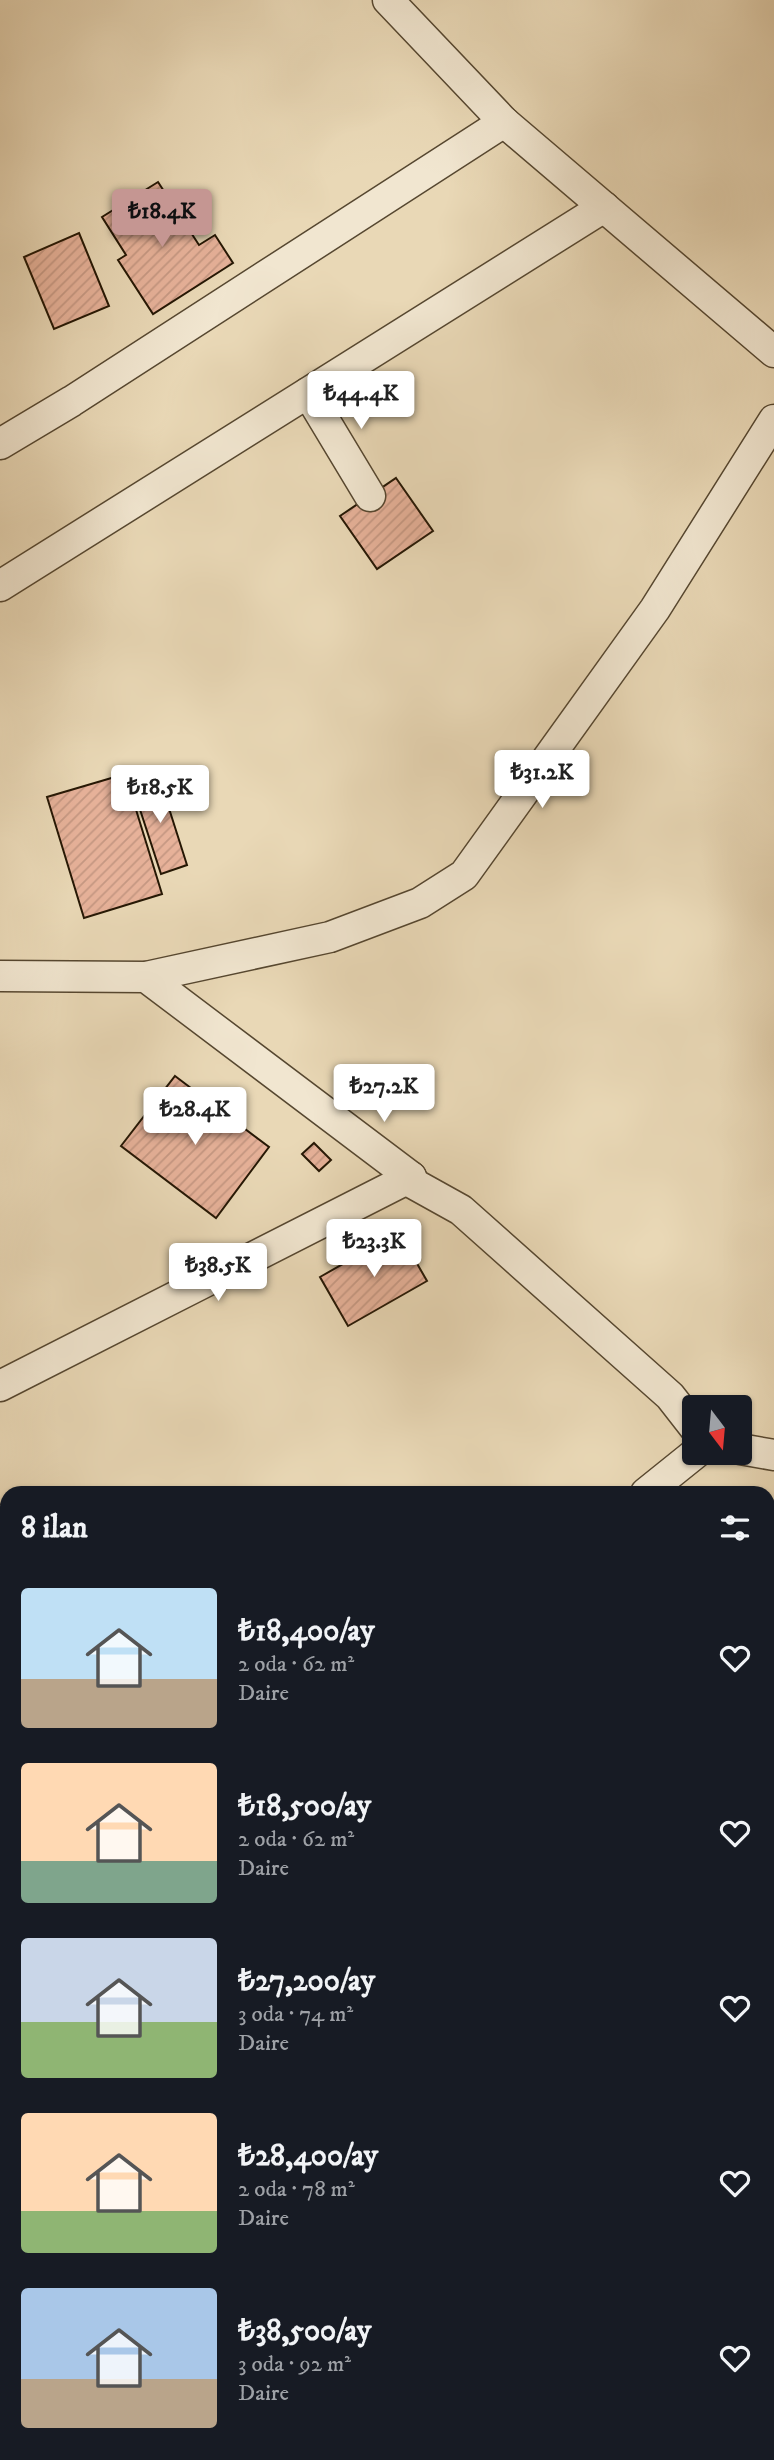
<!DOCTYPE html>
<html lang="tr">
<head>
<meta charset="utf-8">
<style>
  :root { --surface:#171b24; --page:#242831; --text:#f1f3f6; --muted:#9ea1a6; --accent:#c59692 }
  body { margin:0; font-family:"IM FELL DW Pica",serif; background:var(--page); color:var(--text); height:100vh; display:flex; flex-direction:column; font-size:26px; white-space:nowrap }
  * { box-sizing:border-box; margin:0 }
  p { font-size:23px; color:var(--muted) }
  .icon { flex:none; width:38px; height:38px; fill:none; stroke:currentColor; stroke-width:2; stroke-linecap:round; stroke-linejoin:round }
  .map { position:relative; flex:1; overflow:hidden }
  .panel { position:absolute; left:0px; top:1486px; width:775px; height:975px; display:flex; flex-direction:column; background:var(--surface); border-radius:21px 21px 0 0; box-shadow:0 2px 5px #0004 }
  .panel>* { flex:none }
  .needle { width:46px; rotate:164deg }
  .tools { position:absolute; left:682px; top:1395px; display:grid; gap:14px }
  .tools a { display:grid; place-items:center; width:70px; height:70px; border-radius:7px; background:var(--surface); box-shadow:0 2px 5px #0004; font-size:35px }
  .price { position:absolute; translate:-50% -60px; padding:0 16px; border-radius:7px; background:#fff; color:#222; font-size:23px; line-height:46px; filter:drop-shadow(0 2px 4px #0008) }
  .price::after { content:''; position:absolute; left:50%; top:42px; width:21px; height:16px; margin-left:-10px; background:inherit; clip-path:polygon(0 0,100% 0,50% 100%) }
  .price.on { background:var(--accent); color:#111 }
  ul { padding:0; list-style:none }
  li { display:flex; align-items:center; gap:21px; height:175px; padding:0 21px }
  li span { display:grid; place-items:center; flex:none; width:196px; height:140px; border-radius:7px; color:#555 }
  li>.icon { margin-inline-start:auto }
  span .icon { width:84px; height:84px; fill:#fffc; stroke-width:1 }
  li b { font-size:30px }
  h2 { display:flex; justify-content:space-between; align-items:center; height:84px; padding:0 21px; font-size:30px }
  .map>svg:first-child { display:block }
</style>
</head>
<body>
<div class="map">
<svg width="774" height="2460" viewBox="0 0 774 2460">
  <defs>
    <pattern id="building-hatch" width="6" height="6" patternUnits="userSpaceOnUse" patternTransform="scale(1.75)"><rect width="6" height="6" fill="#e7b29a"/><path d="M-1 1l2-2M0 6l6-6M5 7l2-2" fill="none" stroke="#c69883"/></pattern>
  </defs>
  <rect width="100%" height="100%" fill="#e9d8b6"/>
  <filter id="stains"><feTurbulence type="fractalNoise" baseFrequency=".00286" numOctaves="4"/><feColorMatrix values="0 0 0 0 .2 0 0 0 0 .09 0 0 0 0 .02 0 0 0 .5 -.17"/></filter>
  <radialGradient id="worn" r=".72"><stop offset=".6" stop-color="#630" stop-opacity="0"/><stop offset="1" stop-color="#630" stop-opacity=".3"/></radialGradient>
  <!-- building -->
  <g fill="url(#building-hatch)" stroke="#251704" stroke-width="2">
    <path d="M 158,182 L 199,245 L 215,235 L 233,263 L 153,314 L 118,260 L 126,255 L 102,217 Z"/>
    <path d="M 79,233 L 109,306 L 54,329 L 24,257 Z"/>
    <path d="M 396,478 L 433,531 L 377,569 L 340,516 Z"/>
    <path d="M 125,774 L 162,894 L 84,918 L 47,797 Z"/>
    <path d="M 159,777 L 187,865 L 161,874 L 132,785 Z"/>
    <path d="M 175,1076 L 269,1147 L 216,1218 L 121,1146 Z"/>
    <path d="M 314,1143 L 331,1160 L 319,1171 L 302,1154 Z"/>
    <path d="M 399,1232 L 427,1281 L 348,1326 L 320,1277 Z"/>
    <path d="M 7,1652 L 7,1701 L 0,1694 L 0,1659 Z"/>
    <path d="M 768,2317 L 774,2323 L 774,2383 L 768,2388 Z"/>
    <path d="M 400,2454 L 537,2454 L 546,2460 L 396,2460 Z"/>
  </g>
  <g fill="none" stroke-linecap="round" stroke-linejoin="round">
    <defs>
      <g id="street">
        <path d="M 388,0 L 504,122 L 774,352"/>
        <path d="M 308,393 L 370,496"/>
        <path d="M 0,444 L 72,401 L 504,122"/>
        <path d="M 0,586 L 604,207"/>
        <path d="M 0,976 L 146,977 L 411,1177 L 407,1180 L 461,1210 L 670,1396 L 695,1428"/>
        <path d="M 146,977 L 330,937 L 420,903 L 464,875 L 655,609 L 774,420"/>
        <path d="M 0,1386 L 411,1177"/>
        <path d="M 740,1449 L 774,1455"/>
        <path d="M 646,1493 L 697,1452"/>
        <path d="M 0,1520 L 7,1526"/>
        <path d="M 0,1631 L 7,1626"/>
        <path d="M 0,1816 L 7,1813"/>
        <path d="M 0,2267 L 7,2256"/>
        <path d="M 0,2429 L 7,2430"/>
        <path d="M 182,2454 L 278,2460"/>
        <path d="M 378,2460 L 383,2454"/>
      </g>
      <g id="secondary">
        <path d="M 0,1928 L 7,1934"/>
        <path d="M 633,2454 L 644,2460"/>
      </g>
    </defs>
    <!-- street casing -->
    <use href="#street" stroke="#564730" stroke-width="33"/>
    <!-- secondary casing -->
    <use href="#secondary" stroke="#251704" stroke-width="42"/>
    <!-- street -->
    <use href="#street" stroke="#f1e6d0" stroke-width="30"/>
    <!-- secondary -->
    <use href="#secondary" stroke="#f1e6d0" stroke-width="38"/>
  </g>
  <rect width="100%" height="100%" filter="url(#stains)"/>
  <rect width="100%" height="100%" fill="url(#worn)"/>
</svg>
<div class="tools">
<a><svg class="needle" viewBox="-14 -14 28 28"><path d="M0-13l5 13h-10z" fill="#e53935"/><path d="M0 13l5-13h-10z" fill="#9ea1a6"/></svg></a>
</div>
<b class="price on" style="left:162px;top:249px">₺18.4K</b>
<b class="price" style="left:361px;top:431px">₺44.4K</b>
<b class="price" style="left:542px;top:810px">₺31.2K</b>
<b class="price" style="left:160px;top:825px">₺18.5K</b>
<b class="price" style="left:384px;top:1124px">₺27.2K</b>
<b class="price" style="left:195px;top:1147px">₺28.4K</b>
<b class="price" style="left:374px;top:1279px">₺23.3K</b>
<b class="price" style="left:218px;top:1303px">₺38.5K</b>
<section class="panel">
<h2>8 ilan<svg class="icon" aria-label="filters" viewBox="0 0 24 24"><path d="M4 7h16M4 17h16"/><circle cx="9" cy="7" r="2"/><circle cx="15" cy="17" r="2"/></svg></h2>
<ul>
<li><span style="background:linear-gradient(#bfe0f5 65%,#b9a48a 0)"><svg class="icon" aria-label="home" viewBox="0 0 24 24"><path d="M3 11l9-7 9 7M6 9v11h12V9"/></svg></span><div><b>₺18,400/ay</b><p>2 oda · 62 m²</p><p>Daire</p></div><svg class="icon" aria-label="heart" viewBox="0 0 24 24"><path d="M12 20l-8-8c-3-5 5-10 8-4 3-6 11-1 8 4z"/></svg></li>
<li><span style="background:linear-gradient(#ffd9b3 70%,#7fa58c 0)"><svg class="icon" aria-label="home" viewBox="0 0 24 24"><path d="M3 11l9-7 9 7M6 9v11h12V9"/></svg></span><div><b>₺18,500/ay</b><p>2 oda · 62 m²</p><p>Daire</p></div><svg class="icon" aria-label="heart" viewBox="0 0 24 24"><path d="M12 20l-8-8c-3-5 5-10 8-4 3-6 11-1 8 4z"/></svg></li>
<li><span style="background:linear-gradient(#c9d6e8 60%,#8fb573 0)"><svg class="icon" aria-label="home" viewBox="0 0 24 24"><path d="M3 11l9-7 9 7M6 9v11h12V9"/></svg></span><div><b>₺27,200/ay</b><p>3 oda · 74 m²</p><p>Daire</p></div><svg class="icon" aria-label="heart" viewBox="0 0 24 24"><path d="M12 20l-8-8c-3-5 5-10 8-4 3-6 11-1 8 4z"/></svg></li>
<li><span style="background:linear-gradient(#ffd9b3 70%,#8fb573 0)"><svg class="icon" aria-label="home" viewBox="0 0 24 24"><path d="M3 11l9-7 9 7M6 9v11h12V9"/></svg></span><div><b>₺28,400/ay</b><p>2 oda · 78 m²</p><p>Daire</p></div><svg class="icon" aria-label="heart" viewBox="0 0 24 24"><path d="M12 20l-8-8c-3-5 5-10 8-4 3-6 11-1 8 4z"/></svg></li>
<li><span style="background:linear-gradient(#a9c7e8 65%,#b9a48a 0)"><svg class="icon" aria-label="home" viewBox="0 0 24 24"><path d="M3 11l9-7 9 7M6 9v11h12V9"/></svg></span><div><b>₺38,500/ay</b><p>3 oda · 92 m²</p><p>Daire</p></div><svg class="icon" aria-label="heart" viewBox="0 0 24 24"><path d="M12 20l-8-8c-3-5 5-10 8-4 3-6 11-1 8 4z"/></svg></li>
</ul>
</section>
</div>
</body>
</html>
